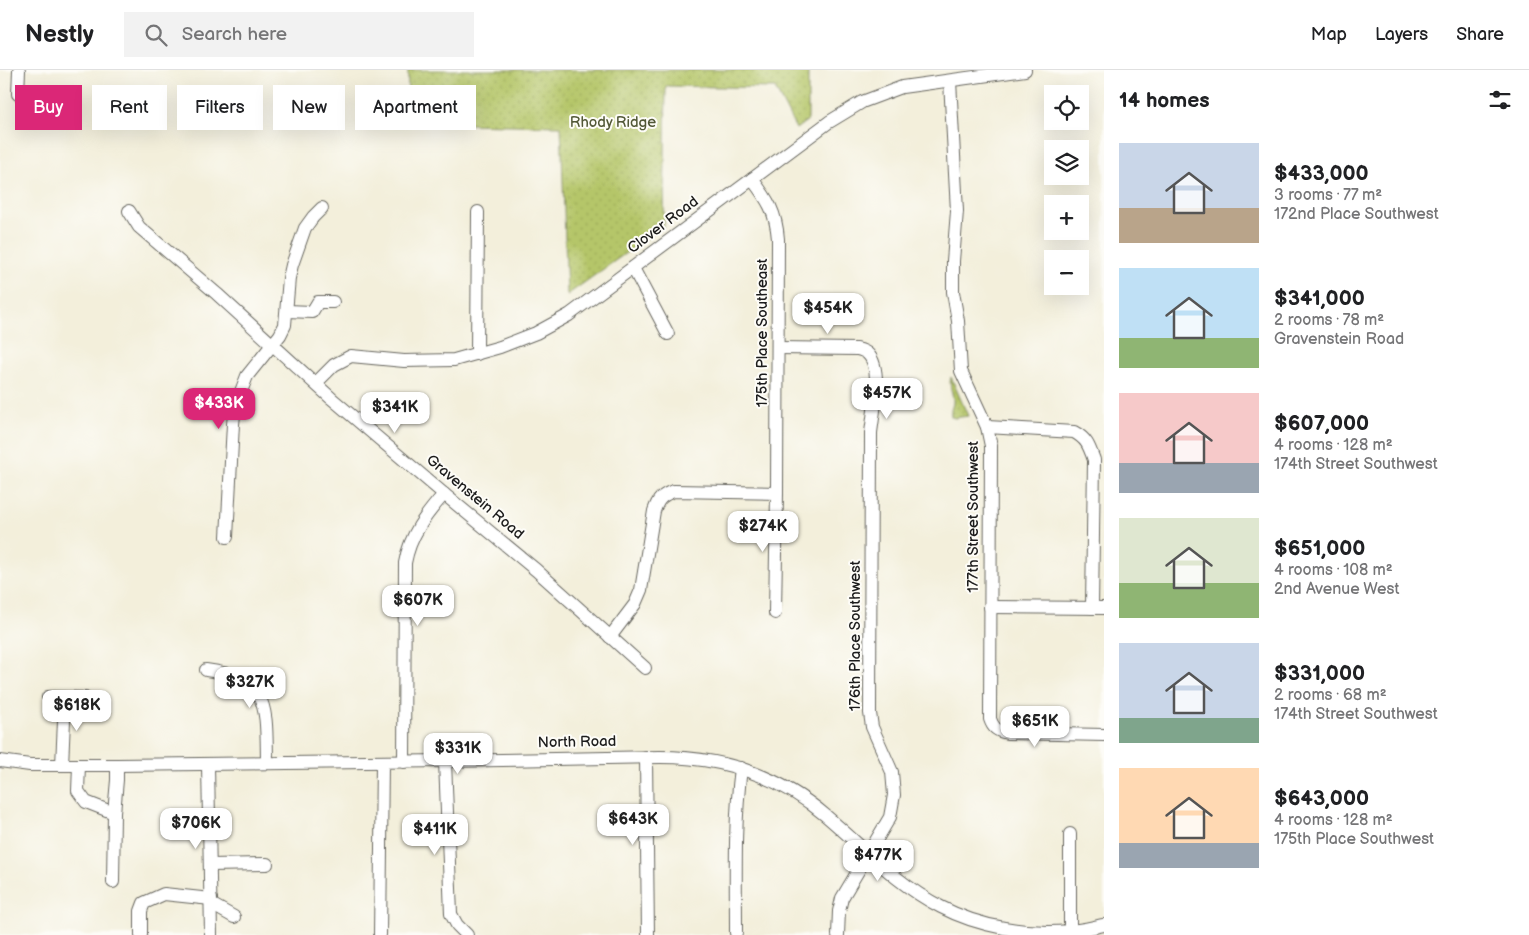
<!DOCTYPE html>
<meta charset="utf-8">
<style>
:root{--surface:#fff;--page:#f2f2f2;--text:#202124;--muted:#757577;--line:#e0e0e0;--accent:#db2777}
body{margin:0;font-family:"Balsamiq Sans",sans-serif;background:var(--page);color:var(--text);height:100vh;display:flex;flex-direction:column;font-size:19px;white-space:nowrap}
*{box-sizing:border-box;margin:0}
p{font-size:16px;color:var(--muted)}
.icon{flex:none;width:28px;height:28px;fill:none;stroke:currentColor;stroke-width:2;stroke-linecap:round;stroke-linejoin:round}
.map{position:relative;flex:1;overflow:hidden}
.sheet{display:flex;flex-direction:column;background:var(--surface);width:425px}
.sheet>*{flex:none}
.guide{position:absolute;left:15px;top:15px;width:475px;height:45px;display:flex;gap:10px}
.buttons{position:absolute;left:1044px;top:15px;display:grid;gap:10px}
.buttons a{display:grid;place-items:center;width:45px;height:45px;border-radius:0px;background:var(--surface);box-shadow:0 5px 20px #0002;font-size:25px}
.price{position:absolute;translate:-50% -42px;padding:0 11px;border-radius:10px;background:#fff;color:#222;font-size:16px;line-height:32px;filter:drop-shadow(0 1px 2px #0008)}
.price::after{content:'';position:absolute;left:50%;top:30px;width:15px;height:11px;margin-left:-8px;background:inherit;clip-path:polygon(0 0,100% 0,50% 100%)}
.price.active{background:var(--accent);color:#fff}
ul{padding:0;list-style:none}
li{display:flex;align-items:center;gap:15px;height:125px;padding:0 15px}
li span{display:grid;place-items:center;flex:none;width:140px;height:100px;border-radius:0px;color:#555}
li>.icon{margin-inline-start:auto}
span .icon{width:60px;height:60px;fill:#fffc;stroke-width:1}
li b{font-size:21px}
h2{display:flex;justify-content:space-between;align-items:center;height:60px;padding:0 15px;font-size:21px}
.chip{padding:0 18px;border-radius:0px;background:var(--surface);box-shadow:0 5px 20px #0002;font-size:18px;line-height:45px}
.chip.active{background:var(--accent);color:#fff}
header{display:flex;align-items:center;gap:30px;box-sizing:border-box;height:70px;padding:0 25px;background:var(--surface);border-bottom:1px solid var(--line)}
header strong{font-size:24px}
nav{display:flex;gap:28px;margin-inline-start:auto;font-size:18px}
.search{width:350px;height:45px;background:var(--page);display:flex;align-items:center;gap:12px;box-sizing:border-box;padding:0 18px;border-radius:0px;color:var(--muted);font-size:19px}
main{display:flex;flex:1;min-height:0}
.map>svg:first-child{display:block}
</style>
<header>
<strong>Nestly</strong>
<div class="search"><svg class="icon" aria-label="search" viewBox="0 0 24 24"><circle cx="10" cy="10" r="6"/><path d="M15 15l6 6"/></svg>Search here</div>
<nav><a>Map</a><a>Layers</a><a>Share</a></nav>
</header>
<main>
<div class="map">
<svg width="1104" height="865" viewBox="0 0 1104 865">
<defs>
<pattern id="grass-dots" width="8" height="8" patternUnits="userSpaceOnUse" patternTransform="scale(1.25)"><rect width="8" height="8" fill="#b5c669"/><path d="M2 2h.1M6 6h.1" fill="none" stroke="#9baa5a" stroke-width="1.8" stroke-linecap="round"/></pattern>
</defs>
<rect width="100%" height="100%" fill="#fdfcf7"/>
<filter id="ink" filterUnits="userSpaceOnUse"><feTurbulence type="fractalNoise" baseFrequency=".02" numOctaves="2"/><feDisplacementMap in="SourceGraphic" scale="10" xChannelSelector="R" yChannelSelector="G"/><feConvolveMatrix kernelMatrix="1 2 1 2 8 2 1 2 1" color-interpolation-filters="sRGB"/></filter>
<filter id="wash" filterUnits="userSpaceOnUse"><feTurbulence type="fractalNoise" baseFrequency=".0096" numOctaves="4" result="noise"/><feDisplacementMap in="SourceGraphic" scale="20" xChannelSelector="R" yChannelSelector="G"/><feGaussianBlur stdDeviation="1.12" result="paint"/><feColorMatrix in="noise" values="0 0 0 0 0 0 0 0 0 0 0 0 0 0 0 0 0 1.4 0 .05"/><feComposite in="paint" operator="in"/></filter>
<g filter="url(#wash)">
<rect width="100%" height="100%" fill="#f3efdb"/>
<g fill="url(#grass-dots)" stroke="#687142">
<path d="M408 0H808V50L796 59 775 18 666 16 664 156 567 225 561 56 407 53Z"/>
<path d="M951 307 968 346 954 348 951 346C950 340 952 338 953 333 954 324 948 317 951 307Z"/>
</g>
</g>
<g filter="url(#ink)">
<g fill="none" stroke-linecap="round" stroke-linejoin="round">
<g stroke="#67665f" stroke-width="14">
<g id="minor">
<path d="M950 11 957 141 953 191V222L958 251 961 301 987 357 991 376 990 649C993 658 997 661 1007 663L1104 665"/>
<path d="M18 24 19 0"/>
<path d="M752 109C768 130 776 142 778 169L777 423 775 543"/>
<path d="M129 141 139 157 217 224 331 328 444 424 536 500 645 598"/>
<path d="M633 198 668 264"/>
<path d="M287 241 312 242 318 232H333"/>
<path d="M778 278 857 279C861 280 865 281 868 284 883 299 873 344 871 363L870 643 872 657 892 702 894 725 890 747 842 828 839 841 838 865"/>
<path d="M477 284 478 142"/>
<path d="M316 313 334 295 351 286 404 291 454 290 500 277 536 263 569 245 829 52 862 32 902 17 1025 0"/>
<path d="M987 357 1074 362C1087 369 1089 376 1094 390L1092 538"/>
<path d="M227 467 233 354 235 337 247 306 280 265 285 255 289 208 292 195 305 158 313 147 322 138"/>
<path d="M990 537 1104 538"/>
<path d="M610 567 635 534 641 520 654 441C658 429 662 425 674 421L777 423"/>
<path d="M206 600C271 608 266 639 267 693"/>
<path d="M48 627 85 628"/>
<path d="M646 687 648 865"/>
<path d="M0 691 30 695H117L445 691 660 687C721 687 778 705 825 745 863 777 896 814 941 837 979 857 1028 865 1070 861 1082 860 1093 857 1104 855"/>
<path d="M445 691 451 844 457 855 467 865"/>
<path d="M404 692 405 493C410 465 425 446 444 424"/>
<path d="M208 694 211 865"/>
<path d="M62 695 65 628"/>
<path d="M79 695 78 721 86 732 114 743"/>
<path d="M1070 764V861"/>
<path d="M210 795 267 794"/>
<path d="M113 812 114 743 117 710V695"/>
<path d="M211 834 234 847"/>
<path d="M736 863C736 808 734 753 741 698"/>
<path d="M141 865V841L144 833 164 824 211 829"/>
<path d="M380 865 382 692"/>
</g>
</g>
<use href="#minor" stroke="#fff" stroke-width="12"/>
</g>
</g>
<g text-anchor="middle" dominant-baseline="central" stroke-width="4" stroke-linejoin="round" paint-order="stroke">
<g font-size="15" fill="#525837" stroke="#fdfcf7">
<text x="613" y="52">Rhody Ridge</text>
</g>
<g font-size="15" fill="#1c1c1c" stroke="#fdfcf7">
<text transform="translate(663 155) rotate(-37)">Clover Road</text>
<text transform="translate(762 263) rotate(-90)">175th Place Southeast</text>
<text transform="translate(475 427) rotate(40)">Gravenstein Road</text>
<text transform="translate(973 447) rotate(-90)">177th Street Southwest</text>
<text transform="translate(855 566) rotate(-90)">176th Place Southwest</text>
<text transform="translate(577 672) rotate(-1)">North Road</text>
</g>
</g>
</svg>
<div class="buttons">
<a><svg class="icon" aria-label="locate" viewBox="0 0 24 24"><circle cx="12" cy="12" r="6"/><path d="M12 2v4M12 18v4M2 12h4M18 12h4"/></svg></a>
<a><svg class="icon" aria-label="layers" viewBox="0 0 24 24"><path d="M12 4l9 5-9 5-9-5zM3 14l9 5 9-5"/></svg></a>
<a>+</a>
<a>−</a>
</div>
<b class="price" style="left:828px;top:265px">$454K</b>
<b class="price" style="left:887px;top:350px">$457K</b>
<b class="price active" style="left:219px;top:360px">$433K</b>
<b class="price" style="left:395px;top:364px">$341K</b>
<b class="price" style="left:763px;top:483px">$274K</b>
<b class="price" style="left:418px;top:557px">$607K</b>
<b class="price" style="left:250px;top:639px">$327K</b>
<b class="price" style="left:77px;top:662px">$618K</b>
<b class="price" style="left:1035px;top:678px">$651K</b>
<b class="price" style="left:458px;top:705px">$331K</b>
<b class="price" style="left:633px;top:776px">$643K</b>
<b class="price" style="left:196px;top:780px">$706K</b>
<b class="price" style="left:435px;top:786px">$411K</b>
<b class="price" style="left:878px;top:812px">$477K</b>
<div class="guide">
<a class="chip active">Buy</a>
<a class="chip">Rent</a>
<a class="chip">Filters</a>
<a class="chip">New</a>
<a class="chip">Apartment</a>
</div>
</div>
<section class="sheet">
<h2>14 homes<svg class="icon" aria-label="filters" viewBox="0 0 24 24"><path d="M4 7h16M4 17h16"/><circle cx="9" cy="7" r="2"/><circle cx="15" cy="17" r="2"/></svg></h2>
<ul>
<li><span style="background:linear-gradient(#c9d6e8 65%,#b9a48a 0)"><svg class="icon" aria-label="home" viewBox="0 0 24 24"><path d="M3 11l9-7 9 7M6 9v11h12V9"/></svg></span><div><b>$433,000</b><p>3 rooms · 77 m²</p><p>172nd Place Southwest</p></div></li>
<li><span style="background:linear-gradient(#bfe0f5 70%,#8fb573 0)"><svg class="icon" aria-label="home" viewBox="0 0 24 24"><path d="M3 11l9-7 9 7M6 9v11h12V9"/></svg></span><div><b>$341,000</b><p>2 rooms · 78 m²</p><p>Gravenstein Road</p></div></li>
<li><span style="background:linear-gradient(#f6c9c9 70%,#9aa5b1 0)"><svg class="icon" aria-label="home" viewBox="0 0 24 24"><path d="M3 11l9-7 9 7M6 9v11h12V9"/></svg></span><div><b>$607,000</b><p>4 rooms · 128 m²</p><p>174th Street Southwest</p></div></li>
<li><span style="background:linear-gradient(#dfe7d0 65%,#8fb573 0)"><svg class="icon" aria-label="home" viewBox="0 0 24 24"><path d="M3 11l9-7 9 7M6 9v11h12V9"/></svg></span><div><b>$651,000</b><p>4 rooms · 108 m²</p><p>2nd Avenue West</p></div></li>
<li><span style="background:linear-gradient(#c9d6e8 75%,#7fa58c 0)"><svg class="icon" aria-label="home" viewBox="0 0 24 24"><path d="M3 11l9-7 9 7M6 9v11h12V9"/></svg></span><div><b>$331,000</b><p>2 rooms · 68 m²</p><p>174th Street Southwest</p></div></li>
<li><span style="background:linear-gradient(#ffd9b3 75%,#9aa5b1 0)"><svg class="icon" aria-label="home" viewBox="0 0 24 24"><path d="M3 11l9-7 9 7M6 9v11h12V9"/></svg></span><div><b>$643,000</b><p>4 rooms · 128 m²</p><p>175th Place Southwest</p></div></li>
</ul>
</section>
</main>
